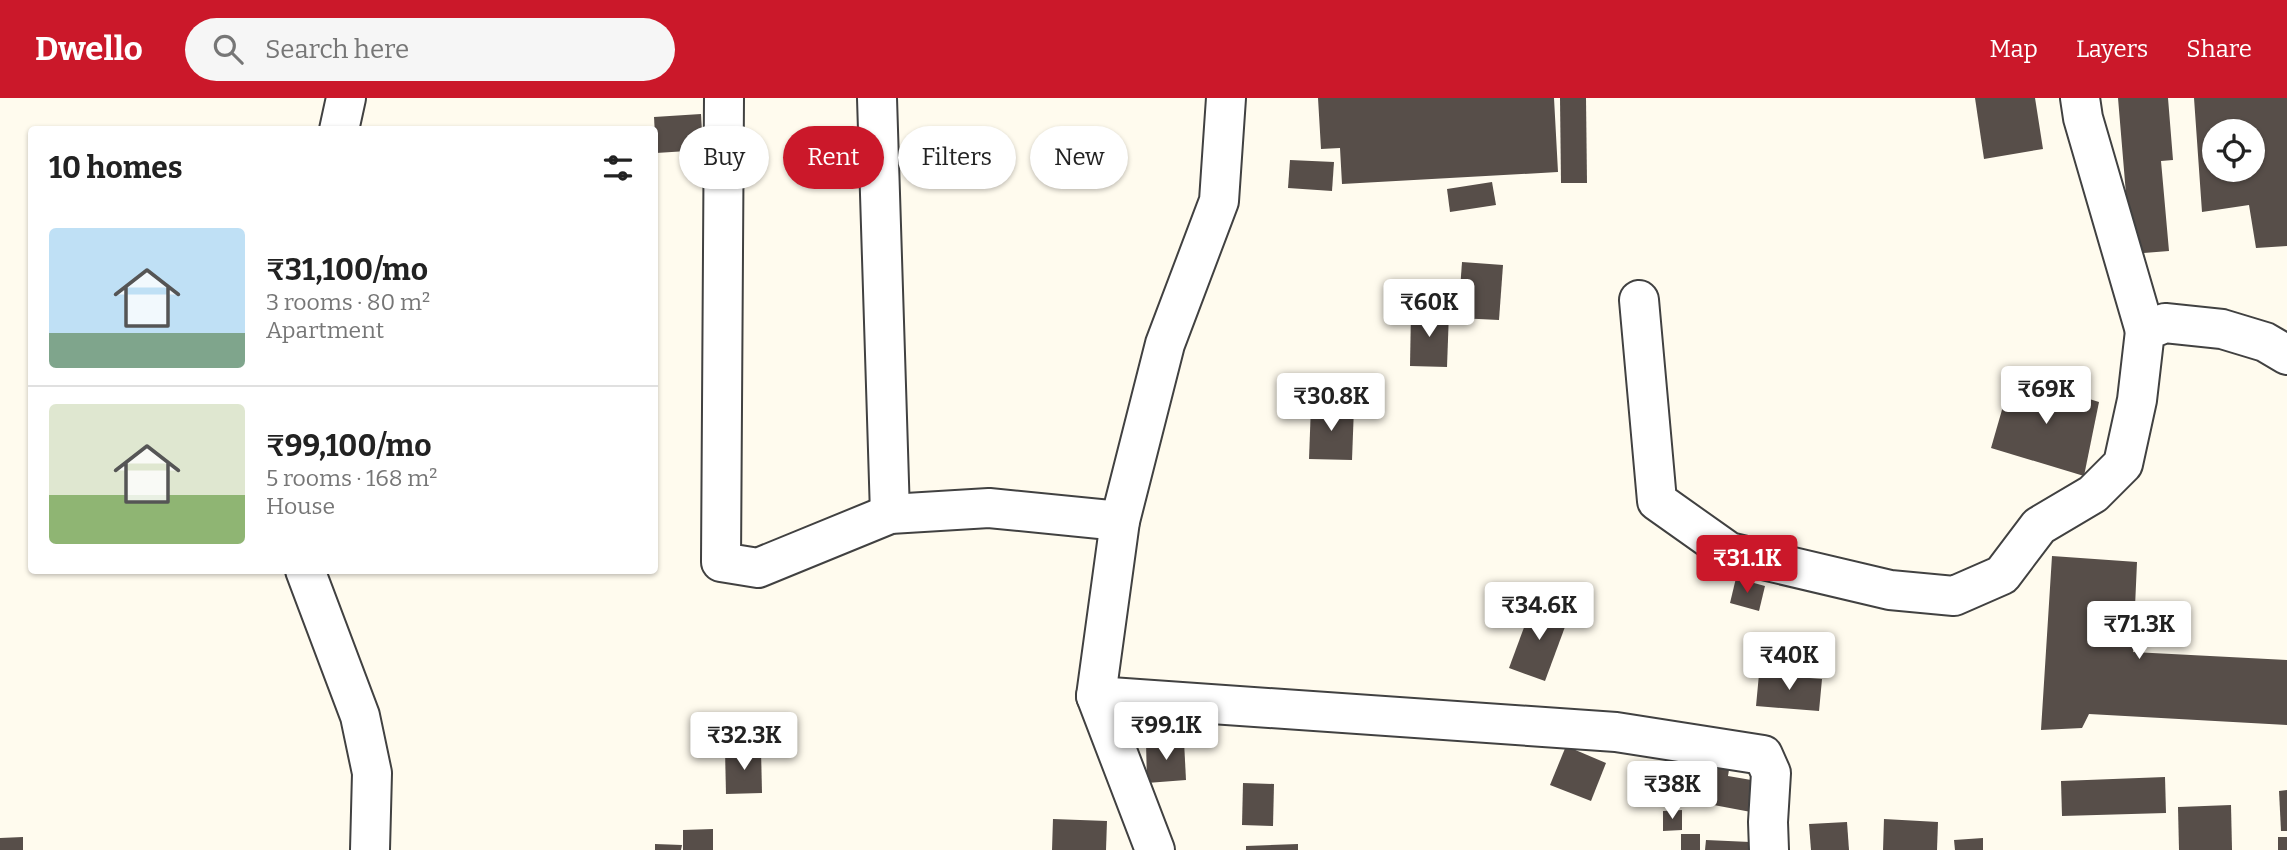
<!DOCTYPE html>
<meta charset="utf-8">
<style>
:root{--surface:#fff;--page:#f6f6f6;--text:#222;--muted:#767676;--line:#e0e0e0;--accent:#cb182a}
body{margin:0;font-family:Bitter,serif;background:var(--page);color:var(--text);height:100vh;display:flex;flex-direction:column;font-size:26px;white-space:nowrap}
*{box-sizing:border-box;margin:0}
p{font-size:23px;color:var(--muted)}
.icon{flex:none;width:38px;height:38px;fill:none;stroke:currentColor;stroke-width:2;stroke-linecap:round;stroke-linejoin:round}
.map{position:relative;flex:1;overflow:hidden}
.drawer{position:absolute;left:28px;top:28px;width:630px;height:448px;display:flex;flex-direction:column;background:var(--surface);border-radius:7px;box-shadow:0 2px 5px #0004}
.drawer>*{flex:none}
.hud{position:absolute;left:679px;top:28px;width:665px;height:63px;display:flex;gap:14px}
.tools{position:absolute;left:2202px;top:21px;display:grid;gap:14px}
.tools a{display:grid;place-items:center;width:63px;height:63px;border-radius:50%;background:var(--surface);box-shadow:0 2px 5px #0004;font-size:35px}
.price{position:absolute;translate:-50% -60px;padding:0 16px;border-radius:7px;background:#fff;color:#222;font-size:23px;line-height:46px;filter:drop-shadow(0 2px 4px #0008)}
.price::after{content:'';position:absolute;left:50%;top:42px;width:21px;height:16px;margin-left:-10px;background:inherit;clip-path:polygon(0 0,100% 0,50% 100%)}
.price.on{background:var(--accent);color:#fff}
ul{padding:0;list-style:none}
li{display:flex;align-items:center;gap:21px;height:175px;padding:0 21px}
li+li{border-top:2px solid var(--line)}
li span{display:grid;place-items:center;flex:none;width:196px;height:140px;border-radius:7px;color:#555}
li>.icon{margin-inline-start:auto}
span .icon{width:84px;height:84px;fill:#fffc;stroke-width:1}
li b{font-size:30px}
h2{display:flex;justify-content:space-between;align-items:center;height:84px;padding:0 21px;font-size:30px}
.pill{padding:0 24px;border-radius:32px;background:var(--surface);box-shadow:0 2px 5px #0004;font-size:24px;line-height:63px}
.pill.on{background:var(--accent);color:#fff}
header{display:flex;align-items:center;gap:42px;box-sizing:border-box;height:98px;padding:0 35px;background:var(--accent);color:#fff}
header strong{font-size:33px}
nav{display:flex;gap:38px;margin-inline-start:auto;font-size:24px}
.search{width:490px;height:63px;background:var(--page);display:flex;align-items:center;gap:18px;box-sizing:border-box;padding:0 24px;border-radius:38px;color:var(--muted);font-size:26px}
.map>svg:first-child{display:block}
</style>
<header>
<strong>Dwello</strong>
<div class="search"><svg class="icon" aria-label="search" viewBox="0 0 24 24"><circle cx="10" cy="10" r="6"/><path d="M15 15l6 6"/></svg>Search here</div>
<nav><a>Map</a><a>Layers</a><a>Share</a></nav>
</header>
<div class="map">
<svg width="2287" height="752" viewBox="0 0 2287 752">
<rect width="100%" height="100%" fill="#fffbee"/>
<g fill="#574e49" fill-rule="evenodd">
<path d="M1318 0H1554L1558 74 1342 86 1340 50 1321 51Z"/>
<path d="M1560 0H1586L1587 85H1561Z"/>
<path d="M1975 0H2035L2043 51 1984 61Z"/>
<path d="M2118 0H2168L2173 62 2161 63 2169 153 2131 156Z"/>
<path d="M2194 0H2287V148L2256 150 2249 107 2202 114ZM2214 33H2252V72H2214Z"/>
<path d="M701 16 703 52 656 55 654 19Z"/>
<path d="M1290 62 1334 64 1332 93 1288 90Z"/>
<path d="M1492 84 1496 107 1450 114 1447 91Z"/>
<path d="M1462 164 1503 167 1499 222 1458 220Z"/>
<path d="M1411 213 1449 214 1447 269 1410 268Z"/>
<path d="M2012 277 2099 304 2084 378 1991 350Z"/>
<path d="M1311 307 1354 309 1352 362 1309 361Z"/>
<path d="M2052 458 2137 464 2133 554 2287 562V627L2089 616 2082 630 2041 632Z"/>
<path d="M1736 480 1765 488 1759 513 1730 505Z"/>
<path d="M1533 505 1569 518 1545 583 1509 570Z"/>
<path d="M1759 576 1822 581 1819 613 1756 608Z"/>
<path d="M1184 643 1186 682 1147 685 1146 644Z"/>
<path d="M1566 648 1606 665 1591 703 1550 687Z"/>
<path d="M761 651 762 695 726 696 725 652Z"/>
<path d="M1696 654 1731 660 1728 678 1757 683 1751 714 1687 702Z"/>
<path d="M2165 679 2166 715 2062 718 2061 683Z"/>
<path d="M1243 685 1274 686 1273 728 1242 727Z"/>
<path d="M2287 692V733H2281L2279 693Z"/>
<path d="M2231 707 2232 752H2179L2178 709Z"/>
<path d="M1682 712V732L1663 733V713Z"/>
<path d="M1053 721 1107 723 1106 752H1052Z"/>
<path d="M1884 721 1938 724 1937 752H1883Z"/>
<path d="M1847 724 1849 752H1811L1809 726Z"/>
<path d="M713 731V752H683V732Z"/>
<rect x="1681" y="736" width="19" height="16"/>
<path d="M23 739V752H0V740Z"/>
<rect x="2278" y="739" width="9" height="13"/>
<path d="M1983 740V752H1955L1954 742Z"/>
<path d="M1706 742 1750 744V752H1705Z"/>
<path d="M655 746 682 747 681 752H655Z"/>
<path d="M1298 746V752H1246V748Z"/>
</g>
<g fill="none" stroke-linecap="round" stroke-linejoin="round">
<g stroke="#414141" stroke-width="42">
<g id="minor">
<path d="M724 0 721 464 758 470 890 416 989 410 1120 423"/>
<path d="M877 0 890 416"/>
<path d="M2080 0 2083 20 2145 233"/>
<path d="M339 32 346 0"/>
<path d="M1639 202 1657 403 1729 454 1890 492 1954 498 2002 477 2039 428 2093 396 2123 366 2137 302 2145 233 2165 225 2222 231 2265 244 2287 257"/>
<path d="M305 472 360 618 372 675 370 752"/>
<path d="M1096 598 1616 634 1763 657 1771 675 1768 724 1769 752"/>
<path d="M1155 752 1096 598 1120 423 1165 246 1219 103 1226 0"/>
</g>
</g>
<use href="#minor" stroke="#fff" stroke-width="38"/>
</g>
</svg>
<div class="tools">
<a><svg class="icon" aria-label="locate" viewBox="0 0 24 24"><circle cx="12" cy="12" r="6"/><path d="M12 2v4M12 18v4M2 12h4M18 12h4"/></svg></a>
</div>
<b class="price" style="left:1429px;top:241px">₹60K</b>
<b class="price" style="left:2046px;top:328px">₹69K</b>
<b class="price" style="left:1331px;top:335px">₹30.8K</b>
<b class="price on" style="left:1747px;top:497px">₹31.1K</b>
<b class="price" style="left:1539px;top:544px">₹34.6K</b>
<b class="price" style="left:2139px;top:563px">₹71.3K</b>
<b class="price" style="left:1789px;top:594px">₹40K</b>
<b class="price" style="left:1166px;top:664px">₹99.1K</b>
<b class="price" style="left:744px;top:674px">₹32.3K</b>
<b class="price" style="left:1672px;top:723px">₹38K</b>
<div class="hud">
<a class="pill">Buy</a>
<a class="pill on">Rent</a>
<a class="pill">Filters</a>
<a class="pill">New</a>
</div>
<section class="drawer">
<h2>10 homes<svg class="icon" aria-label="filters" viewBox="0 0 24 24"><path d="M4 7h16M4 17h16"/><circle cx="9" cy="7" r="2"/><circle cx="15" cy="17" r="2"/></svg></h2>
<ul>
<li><span style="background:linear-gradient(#bfe0f5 75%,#7fa58c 0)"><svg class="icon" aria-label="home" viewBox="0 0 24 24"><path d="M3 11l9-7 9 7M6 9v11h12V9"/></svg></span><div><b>₹31,100/mo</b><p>3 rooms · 80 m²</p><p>Apartment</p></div></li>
<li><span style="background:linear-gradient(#dfe7d0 65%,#8fb573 0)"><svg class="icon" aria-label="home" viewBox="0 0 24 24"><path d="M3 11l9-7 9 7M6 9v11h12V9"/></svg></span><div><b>₹99,100/mo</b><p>5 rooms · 168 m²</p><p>House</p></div></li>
</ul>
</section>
</div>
